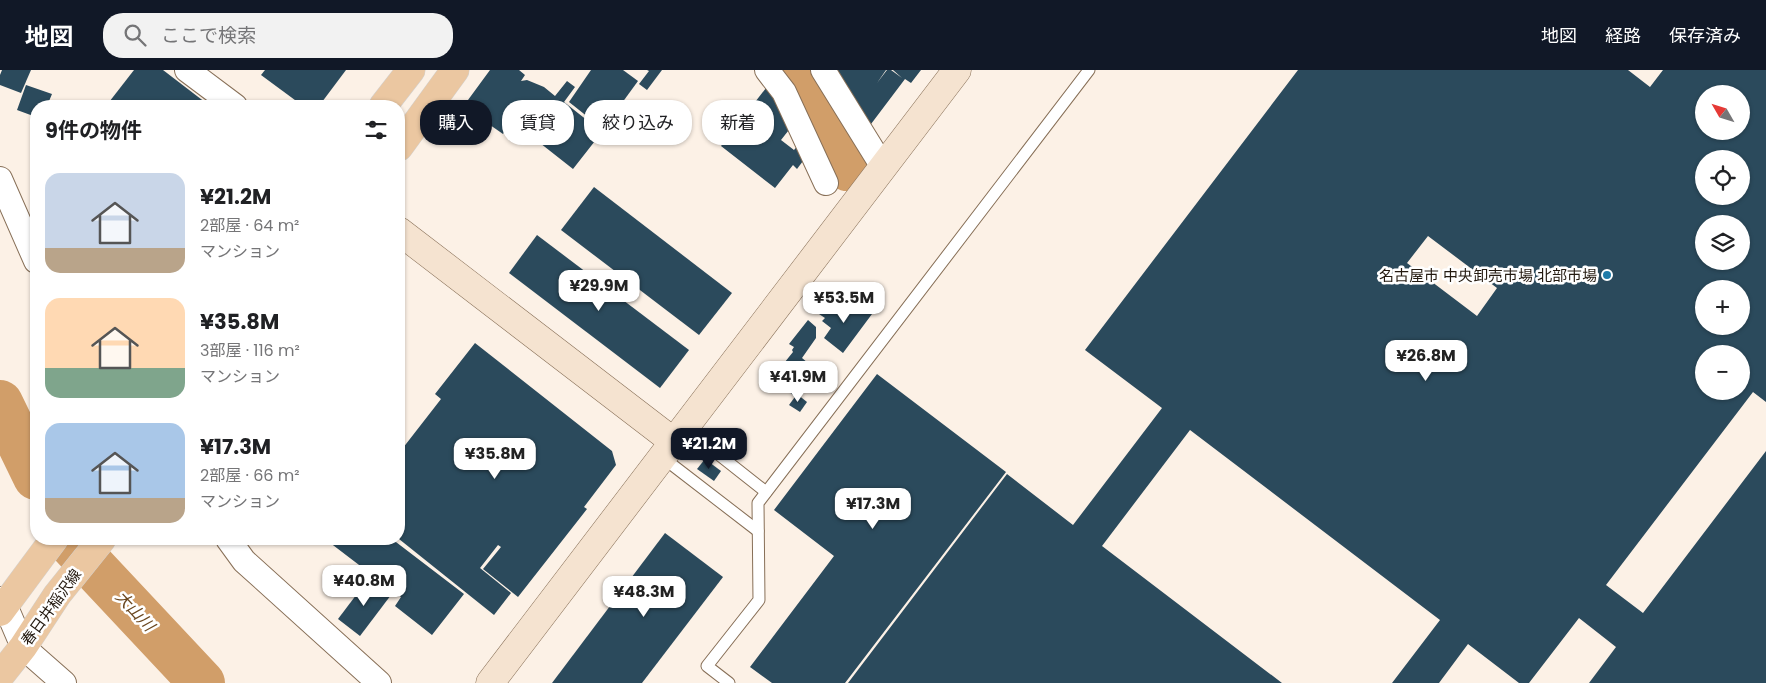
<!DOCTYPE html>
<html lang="ja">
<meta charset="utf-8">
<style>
:root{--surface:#fff;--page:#f2f2f2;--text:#202124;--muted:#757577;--accent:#111827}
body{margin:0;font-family:Poppins,"Noto Sans JP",sans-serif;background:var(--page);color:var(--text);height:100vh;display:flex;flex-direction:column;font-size:19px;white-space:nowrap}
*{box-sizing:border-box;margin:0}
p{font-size:16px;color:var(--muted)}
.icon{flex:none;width:28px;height:28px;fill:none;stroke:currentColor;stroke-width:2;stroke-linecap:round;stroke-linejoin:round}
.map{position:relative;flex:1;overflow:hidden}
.side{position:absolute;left:30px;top:30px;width:375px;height:445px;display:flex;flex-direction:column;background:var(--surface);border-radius:20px;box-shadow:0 1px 4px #0004}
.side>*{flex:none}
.hud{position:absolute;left:420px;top:30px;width:475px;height:45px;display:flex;gap:10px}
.needle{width:32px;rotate:309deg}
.fabs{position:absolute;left:1695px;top:15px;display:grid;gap:10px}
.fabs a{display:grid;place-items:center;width:55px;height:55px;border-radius:50%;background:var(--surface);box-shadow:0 1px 4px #0004;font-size:25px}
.price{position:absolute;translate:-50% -42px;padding:0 11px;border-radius:10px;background:#fff;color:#222;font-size:16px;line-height:32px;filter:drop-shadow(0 1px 2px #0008)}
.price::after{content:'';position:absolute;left:50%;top:30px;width:15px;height:11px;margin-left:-8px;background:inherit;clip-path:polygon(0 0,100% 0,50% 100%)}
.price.active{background:var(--accent);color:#fff}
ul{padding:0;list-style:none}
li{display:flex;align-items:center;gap:15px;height:125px;padding:0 15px}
li span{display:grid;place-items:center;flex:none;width:140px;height:100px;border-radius:15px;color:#555}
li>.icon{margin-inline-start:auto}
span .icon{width:60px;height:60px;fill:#fffc;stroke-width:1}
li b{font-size:21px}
h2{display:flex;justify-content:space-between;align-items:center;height:60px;padding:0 15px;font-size:21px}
.tag{padding:0 18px;border-radius:20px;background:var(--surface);box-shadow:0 1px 4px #0004;font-size:18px;line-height:45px}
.tag.active{background:var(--accent);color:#fff}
header{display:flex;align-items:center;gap:30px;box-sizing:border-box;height:70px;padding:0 25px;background:var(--accent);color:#fff}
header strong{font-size:24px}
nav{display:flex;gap:28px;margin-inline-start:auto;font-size:18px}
.search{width:350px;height:45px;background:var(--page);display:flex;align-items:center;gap:12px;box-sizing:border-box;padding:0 18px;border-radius:20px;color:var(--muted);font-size:19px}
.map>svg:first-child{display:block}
</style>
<header>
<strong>地図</strong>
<div class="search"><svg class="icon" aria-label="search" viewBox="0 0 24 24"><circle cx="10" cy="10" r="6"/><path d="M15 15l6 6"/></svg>ここで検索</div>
<nav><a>地図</a><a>経路</a><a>保存済み</a></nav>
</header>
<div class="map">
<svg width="1766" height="613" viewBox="0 0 1766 613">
<rect width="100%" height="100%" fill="#fcf1e6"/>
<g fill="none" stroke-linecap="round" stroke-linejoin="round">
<g stroke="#d19e69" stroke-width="46">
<path d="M792 0 847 98"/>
<path d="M0 333 36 407"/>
<path d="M67 469 202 613"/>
</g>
</g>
<g fill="#2b4a5c" fill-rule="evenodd">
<path d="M2 0H31L21 23 0 15V5Z"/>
<path d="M134 0H163L210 36H106Z"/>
<path d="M265 0H346L319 36H303L261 5Z"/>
<path d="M490 0H519L525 5 521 11 527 10 544 17 555 26 567 11 575 17 564 32 602 62 573 99 512 51 503 64 480 48 484 42 468 30Z"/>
<path d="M591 0H623L638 11 603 59 569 32Z"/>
<path d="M647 0H662L647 20 639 14 649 1Z"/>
<path d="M836 0H886L877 13 887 0H891L902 8 893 0H921L911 13 905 9 868 58Z"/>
<path d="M1298 0H1628L1650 17 1663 0H1766V332L1753 322 1606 515 1643 543 1766 381V613H1589L1616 577 1579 548 1529 613H1519L1468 574 1439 613H1392L1440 550 1190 360 1102 476 1282 613H848L1007 404 1073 455 1162 338 1085 280ZM1704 24H1741V61H1704ZM1704 89H1741V126H1704ZM1704 154H1741V191H1704ZM1428 166 1497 218 1477 246 1407 193ZM1704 219H1741V256H1704ZM1704 284H1741V321H1704Z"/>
<path d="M26 15 52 24 47 36H36V47L17 40Z"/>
<path d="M766 18 792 56 781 70 794 80 799 74 809 83 797 99 793 95 775 118 721 76Z"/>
<path d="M594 117 732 223 699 265 561 160Z"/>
<path d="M537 165 689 280 660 318 509 203Z"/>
<path d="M829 231 834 235 836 233 846 241 853 231 872 244 843 283 824 268 831 258 822 251 825 248 819 244Z"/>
<path d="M808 250 816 257V268L802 288 814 298 793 325 772 308 793 282 792 280 794 277 789 274Z"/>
<path d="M475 273 612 381 616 395 584 437 587 439 518 527 483 499 501 477 498 475 480 498 511 523 494 545 399 469V383L441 329 435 324Z"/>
<path d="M877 304 1006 402 845 613H772L750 597 834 486 774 440Z"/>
<path d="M797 324 807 332 800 342 789 335Z"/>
<path d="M705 389 721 401 714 411 697 399Z"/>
<path d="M665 463 723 507 642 613H552Z"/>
<path d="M325 469H392L464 524 432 565 395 536 401 527Z"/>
<path d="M369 508 391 525 360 566 338 549Z"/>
</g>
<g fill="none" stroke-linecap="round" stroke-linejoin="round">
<g stroke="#876f57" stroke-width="13">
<g id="lane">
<path d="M685 358 766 422"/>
<path d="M662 387 758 461"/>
<path d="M729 613 707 596 759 530 758 433 1089 0"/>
</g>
</g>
<g stroke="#876f57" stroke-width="26">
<g id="street">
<path d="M187 0 235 36"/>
<path d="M767 0 784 22 826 113"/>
<path d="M823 0 883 97"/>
<path d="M0 109 36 191"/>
<path d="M228 469 244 491 379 613"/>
<path d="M0 529 5 535 23 577 64 613"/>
</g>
</g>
<g stroke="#876f57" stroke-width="29">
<g id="secondary">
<path d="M399 161 674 372"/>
<path d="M490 613 957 0"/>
</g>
</g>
<g stroke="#d3d1cf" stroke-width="29">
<g id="primary">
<path d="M383 36 411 0"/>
<path d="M399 77 455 0"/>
<path d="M0 542 54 469"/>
<path d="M0 606 23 577 57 525 102 469"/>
</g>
</g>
<use href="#lane" stroke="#fff" stroke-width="11"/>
<use href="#street" stroke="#fff" stroke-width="24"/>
<use href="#secondary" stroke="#f5e3d0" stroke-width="28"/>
<use href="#primary" stroke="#ebc7a1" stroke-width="28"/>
</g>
<circle fill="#1f7ba8" stroke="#fff" stroke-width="2" cx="1607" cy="205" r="5"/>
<g text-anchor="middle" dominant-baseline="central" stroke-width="5" stroke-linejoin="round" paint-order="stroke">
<g font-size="15" fill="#241a10" stroke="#fff" text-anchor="end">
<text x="1597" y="205">名古屋市 中央卸売市場 北部市場</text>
</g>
<g font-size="15" fill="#241a10" stroke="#fff">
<text transform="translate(51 537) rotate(-54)">春日井稲沢線</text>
</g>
<g font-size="16" font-style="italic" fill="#6b471f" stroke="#fff">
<text transform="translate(135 541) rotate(47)">大山川</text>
</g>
</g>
</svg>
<div class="fabs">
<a><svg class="needle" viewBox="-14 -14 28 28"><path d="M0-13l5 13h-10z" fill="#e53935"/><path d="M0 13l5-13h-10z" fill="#757577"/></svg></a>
<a><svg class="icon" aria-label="locate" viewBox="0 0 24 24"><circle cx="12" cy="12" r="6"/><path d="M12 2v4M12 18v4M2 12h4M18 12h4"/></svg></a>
<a><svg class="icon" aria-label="layers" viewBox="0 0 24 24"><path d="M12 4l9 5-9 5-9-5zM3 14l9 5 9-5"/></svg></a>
<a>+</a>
<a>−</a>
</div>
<b class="price" style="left:599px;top:242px">¥29.9M</b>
<b class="price" style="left:844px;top:254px">¥53.5M</b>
<b class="price" style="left:1426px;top:312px">¥26.8M</b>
<b class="price" style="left:798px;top:333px">¥41.9M</b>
<b class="price active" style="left:709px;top:400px">¥21.2M</b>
<b class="price" style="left:495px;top:410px">¥35.8M</b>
<b class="price" style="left:873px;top:460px">¥17.3M</b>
<b class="price" style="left:364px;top:537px">¥40.8M</b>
<b class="price" style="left:644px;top:548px">¥48.3M</b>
<div class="hud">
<a class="tag active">購入</a>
<a class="tag">賃貸</a>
<a class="tag">絞り込み</a>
<a class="tag">新着</a>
</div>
<section class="side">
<h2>9件の物件<svg class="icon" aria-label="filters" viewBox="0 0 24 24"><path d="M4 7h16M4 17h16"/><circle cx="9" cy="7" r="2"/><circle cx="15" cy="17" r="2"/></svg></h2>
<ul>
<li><span style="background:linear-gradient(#c9d6e8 75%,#b9a48a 0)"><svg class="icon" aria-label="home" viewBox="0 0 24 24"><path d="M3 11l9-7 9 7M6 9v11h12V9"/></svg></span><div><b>¥21.2M</b><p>2部屋 · 64 m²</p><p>マンション</p></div></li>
<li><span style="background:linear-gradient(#ffd9b3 70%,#7fa58c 0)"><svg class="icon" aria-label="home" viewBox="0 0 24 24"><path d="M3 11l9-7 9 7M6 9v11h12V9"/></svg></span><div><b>¥35.8M</b><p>3部屋 · 116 m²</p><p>マンション</p></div></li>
<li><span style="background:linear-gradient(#a9c7e8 75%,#b9a48a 0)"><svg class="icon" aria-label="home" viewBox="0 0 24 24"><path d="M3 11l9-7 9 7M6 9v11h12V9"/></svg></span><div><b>¥17.3M</b><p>2部屋 · 66 m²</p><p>マンション</p></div></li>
</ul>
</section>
</div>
